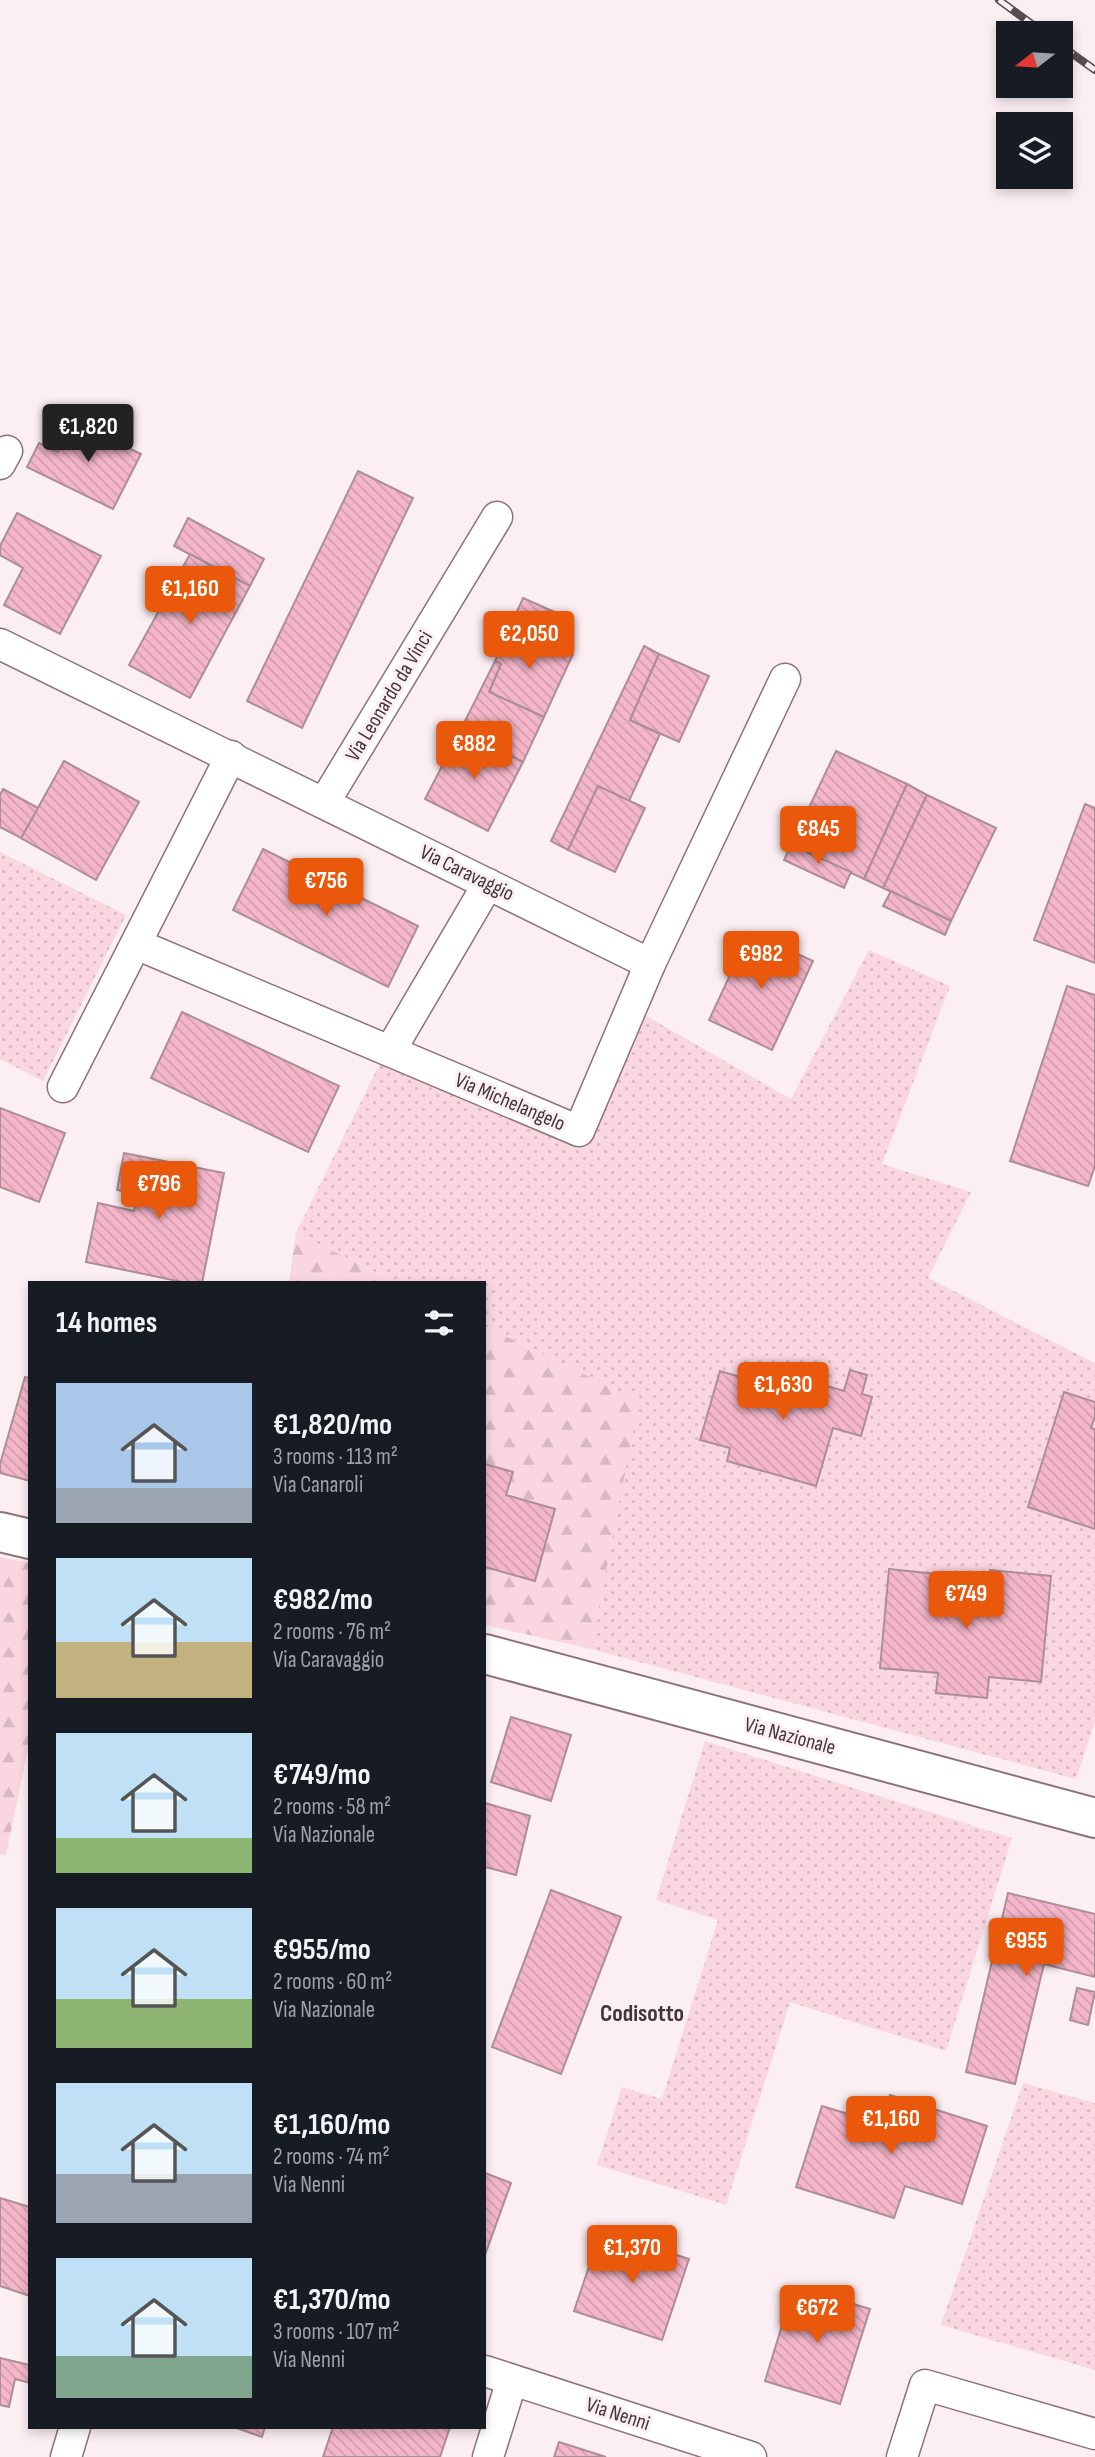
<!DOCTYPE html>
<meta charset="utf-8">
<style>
:root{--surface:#171b24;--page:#242831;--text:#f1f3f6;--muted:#9ea1a6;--accent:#ea580c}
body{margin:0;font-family:"Sofia Sans Condensed",sans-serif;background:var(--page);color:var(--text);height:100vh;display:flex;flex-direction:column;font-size:26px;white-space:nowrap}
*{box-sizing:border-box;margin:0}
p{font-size:23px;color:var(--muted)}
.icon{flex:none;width:38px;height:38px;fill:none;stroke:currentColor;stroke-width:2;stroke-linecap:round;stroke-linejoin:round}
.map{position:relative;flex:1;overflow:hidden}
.details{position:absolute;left:28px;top:1281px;width:458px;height:1148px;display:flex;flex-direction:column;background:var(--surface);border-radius:0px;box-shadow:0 4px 10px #0003}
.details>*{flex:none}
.needle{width:46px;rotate:253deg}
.controls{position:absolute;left:996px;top:21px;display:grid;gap:14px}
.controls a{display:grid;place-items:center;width:77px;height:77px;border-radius:0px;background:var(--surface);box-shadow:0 4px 10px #0003;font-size:35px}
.price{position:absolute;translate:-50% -60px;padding:0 16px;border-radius:7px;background:var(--accent);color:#fff;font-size:23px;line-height:46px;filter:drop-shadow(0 2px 4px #0008)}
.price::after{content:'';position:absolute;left:50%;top:42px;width:21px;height:16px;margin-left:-10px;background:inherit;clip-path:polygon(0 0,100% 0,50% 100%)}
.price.selected{background:#222;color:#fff}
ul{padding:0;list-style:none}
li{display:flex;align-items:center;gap:21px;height:175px;padding:0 28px}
li span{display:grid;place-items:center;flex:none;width:196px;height:140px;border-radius:0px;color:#555}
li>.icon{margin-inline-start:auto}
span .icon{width:84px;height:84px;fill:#fffc;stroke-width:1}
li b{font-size:30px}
h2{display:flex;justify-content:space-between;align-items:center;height:84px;padding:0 28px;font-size:30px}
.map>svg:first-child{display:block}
</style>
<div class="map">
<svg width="1095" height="2457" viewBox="0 0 1095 2457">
<defs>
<pattern id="grass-dots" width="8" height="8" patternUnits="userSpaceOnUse" patternTransform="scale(1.75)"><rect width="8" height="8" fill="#fad6e1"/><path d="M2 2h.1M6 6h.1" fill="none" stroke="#d8b8c2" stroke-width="1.8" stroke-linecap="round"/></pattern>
<pattern id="forest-firs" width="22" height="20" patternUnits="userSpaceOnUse" patternTransform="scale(1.75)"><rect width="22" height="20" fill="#fad6e1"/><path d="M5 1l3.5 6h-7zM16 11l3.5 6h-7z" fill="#d8b8c2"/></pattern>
<pattern id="building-back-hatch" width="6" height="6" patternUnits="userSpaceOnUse" patternTransform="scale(1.75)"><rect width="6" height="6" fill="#f5b6ca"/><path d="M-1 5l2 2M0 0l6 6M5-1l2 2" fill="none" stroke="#d39dae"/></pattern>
</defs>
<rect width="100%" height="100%" fill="#fceff3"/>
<g fill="url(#grass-dots)">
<path d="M0 852 126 915 43 1081 0 1059Z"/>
<path d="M869 950 950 986 882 1164 971 1192 928 1278 1095 1363V1722L1076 1779 591 1649 638 1401 485 1326V1283H398L296 1233 383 1057 587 1143 641 1013 791 1099Z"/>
<path d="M705 1741 1012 1838 946 2051 790 2002 726 2205 597 2165 622 2087 662 2099 718 1920 656 1900Z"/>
<path d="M1023 2083 1095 2103V2370L941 2325Z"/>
</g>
<g fill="url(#forest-firs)">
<path d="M296 1233 398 1283H289Z"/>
<path d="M485 1326 639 1401 591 1649 485 1625Z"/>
<path d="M0 1557 30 1563V1740L6 1855 0 1854Z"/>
</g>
<g fill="url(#building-back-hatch)" stroke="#ac8e97" stroke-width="2">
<path d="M73 421 141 454 113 509 27 467 39 443 58 452Z"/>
<path d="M358 471 413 498 302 728 247 701Z"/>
<path d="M17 513 101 556 60 634 4 605 23 568 0 555V546Z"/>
<path d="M188 518 264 559 250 586 174 546Z"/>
<path d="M190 554 250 586 190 698 129 665Z"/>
<path d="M523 598 557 613 544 641 511 625Z"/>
<path d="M511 625 573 654 544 717 489 692 501 664 495 661Z"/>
<path d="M644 646 659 654 630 720 660 734 629 801 598 786 568 850 551 841Z"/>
<path d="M659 654 709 676 679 742 630 720Z"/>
<path d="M495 661 501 664 489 692 544 717 523 762 460 731Z"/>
<path d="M460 731 523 762 488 831 425 799Z"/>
<path d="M836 751 907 784 864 879 791 845Z"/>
<path d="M64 761 139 802 96 880 21 838Z"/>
<path d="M907 784 927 795 883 888 864 879Z"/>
<path d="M598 786 645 808 615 872 568 850Z"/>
<path d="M3 789 38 808 21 838 0 827V795Z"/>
<path d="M927 795 996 828 951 921 883 888Z"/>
<path d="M1085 804 1095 808V963L1034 940Z"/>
<path d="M791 845 851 872 844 888 784 860Z"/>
<path d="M263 849 418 926 388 987 233 910Z"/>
<path d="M891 891 951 921 945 935 883 906Z"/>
<path d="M750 932 813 961 772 1050 709 1020Z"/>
<path d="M1067 986 1095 995V1166L1088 1186 1010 1161Z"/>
<path d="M182 1012 339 1086 308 1152 151 1078Z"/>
<path d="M0 1108 65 1133 39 1202 0 1187Z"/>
<path d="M124 1153 224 1173 202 1283H187L86 1262 98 1203 134 1211 138 1194 117 1190Z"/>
<path d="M850 1370 867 1375 862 1394 872 1397 861 1436 833 1428 816 1486 727 1461 730 1448 700 1440 720 1371 782 1389 786 1374 844 1391Z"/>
<path d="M25 1377 30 1378V1481L0 1473V1464Z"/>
<path d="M1064 1392 1095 1402V1416L1091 1428 1095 1429V1529L1028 1507Z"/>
<path d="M485 1464 513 1472 506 1495 555 1509 535 1581 485 1567Z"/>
<path d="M889 1569 945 1575 942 1612 986 1616 990 1570 1051 1576 1041 1682 989 1677 987 1698 936 1693 938 1673 880 1668Z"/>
<path d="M511 1717 571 1735 551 1801 491 1782Z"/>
<path d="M485 1803 530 1816 516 1875 485 1867Z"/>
<path d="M551 1890 621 1917 561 2074 492 2047Z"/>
<path d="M1008 1893 1095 1914V1977L1044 1964 1015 2084 966 2072Z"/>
<path d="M1077 1988 1095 1992 1088 2025 1070 2020Z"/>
<path d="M890 2095 987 2126 962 2204 905 2186 894 2218 796 2187 822 2106 881 2124Z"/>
<path d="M485 2173 511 2183 485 2255Z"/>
<path d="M0 2198 30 2207V2296L0 2286Z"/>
<path d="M601 2231 689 2259 662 2340 574 2311Z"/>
<path d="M794 2286 870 2309 840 2404 765 2381Z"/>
<path d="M0 2358 30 2365V2383L15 2379 9 2407 0 2405Z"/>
<path d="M234 2427H265L262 2437Z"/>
<path d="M333 2427H450L440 2457H323Z"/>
<path d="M559 2442 606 2457H554Z"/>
</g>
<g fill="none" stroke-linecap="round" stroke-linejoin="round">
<g stroke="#8e727a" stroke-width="33">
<g id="minor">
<path d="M0 464 7 451"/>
<path d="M0 644 650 964 785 679"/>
<path d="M324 803 497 517"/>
<path d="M136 944 579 1131 650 964"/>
<path d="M390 1051 488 884"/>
<path d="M63 1087 231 756"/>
<path d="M485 2371 751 2457"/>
<path d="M66 2457 75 2427"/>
<path d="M488 2457 512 2380"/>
<path d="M902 2457 925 2385 1095 2434"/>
</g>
</g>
<g stroke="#8e727a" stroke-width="42">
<g id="secondary">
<path d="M0 1532 30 1539"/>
<path d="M485 1654 1095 1818"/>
</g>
</g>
<use href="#minor" stroke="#fff" stroke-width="30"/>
<use href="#secondary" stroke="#fff" stroke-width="38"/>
<g stroke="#584c50" stroke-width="8">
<g id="rail">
<path d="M999 0 1044 33"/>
<path d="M1060 45 1095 70"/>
</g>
</g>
<use href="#rail" stroke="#fceff3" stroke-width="5" stroke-dasharray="16" stroke-linecap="butt"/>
</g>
<g text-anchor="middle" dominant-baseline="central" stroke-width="6" stroke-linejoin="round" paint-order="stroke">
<g font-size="21" fill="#42363a" stroke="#fceff3">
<text transform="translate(389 696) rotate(-59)">Via Leonardo da Vinci</text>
<text transform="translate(467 873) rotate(26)">Via Caravaggio</text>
<text transform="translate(510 1102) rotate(23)">Via Michelangelo</text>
<text transform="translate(790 1736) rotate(15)">Via Nazionale</text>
<text transform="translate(618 2414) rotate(18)">Via Nenni</text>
</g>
<g font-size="24" font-weight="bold" fill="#42363a" stroke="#fceff3">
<text x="642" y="2013">Codisotto</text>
</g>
</g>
</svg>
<div class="controls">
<a><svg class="needle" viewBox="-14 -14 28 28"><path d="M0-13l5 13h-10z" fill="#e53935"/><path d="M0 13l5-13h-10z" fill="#9ea1a6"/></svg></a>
<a><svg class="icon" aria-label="layers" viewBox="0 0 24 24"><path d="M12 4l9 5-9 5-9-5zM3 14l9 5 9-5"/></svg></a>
</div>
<b class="price selected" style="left:88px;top:464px">€1,820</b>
<b class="price" style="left:190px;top:626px">€1,160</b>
<b class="price" style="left:529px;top:671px">€2,050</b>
<b class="price" style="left:474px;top:781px">€882</b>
<b class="price" style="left:818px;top:866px">€845</b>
<b class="price" style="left:326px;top:918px">€756</b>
<b class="price" style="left:761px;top:991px">€982</b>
<b class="price" style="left:159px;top:1221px">€796</b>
<b class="price" style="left:783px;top:1422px">€1,630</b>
<b class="price" style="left:966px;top:1631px">€749</b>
<b class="price" style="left:1026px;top:1978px">€955</b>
<b class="price" style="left:891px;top:2156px">€1,160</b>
<b class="price" style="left:632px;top:2285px">€1,370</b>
<b class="price" style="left:817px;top:2345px">€672</b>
<section class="details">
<h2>14 homes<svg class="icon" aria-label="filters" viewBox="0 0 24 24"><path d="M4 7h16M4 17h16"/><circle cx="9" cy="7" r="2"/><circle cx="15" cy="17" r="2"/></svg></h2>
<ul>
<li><span style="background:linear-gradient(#a9c7e8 75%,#9aa5b1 0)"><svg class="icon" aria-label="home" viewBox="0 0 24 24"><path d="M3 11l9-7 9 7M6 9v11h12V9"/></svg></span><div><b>€1,820/mo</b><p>3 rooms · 113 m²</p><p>Via Canaroli</p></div></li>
<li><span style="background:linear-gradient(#bfe0f5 60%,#c2b280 0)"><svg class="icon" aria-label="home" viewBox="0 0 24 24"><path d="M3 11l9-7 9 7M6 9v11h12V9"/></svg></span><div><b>€982/mo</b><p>2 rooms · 76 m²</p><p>Via Caravaggio</p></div></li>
<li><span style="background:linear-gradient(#bfe0f5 75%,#8fb573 0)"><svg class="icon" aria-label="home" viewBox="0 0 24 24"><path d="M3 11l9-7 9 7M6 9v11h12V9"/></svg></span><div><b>€749/mo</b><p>2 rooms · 58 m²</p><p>Via Nazionale</p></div></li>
<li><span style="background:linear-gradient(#bfe0f5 65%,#8fb573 0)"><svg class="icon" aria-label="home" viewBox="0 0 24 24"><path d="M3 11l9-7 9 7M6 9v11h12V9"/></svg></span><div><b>€955/mo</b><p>2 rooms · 60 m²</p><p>Via Nazionale</p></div></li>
<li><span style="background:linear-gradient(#bfe0f5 65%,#9aa5b1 0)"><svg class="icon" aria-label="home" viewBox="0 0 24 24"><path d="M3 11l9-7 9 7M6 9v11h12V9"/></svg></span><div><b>€1,160/mo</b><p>2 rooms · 74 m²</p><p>Via Nenni</p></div></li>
<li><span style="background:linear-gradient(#bfe0f5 70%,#7fa58c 0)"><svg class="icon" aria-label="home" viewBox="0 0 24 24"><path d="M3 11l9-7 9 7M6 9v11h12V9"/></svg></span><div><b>€1,370/mo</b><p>3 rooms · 107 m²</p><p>Via Nenni</p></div></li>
</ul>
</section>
</div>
